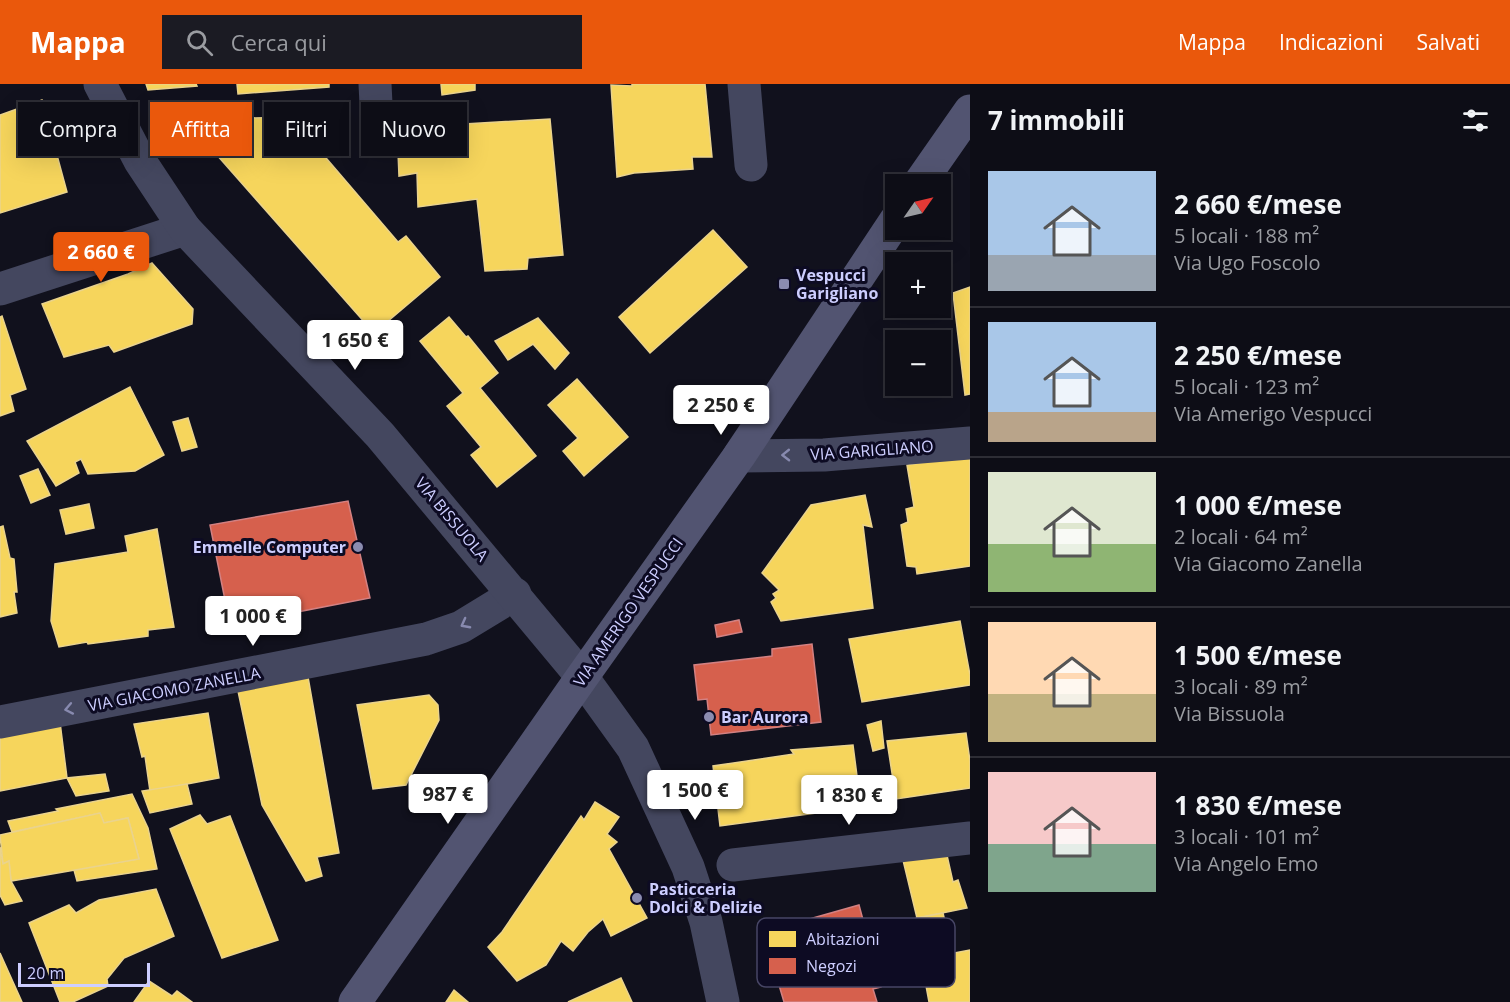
<!DOCTYPE html>
<html lang="it">
<meta charset="utf-8">
<style>
:root{--surface:#0d0d16;--page:#1b1b23;--text:#f1f3f6;--muted:#9a9ca1;--line:#2d2d35;--accent:#ea580c}
body{margin:0;font-family:"Open Sans",sans-serif;background:var(--page);color:var(--text);height:100vh;display:flex;flex-direction:column;font-size:22px;white-space:nowrap}
*{box-sizing:border-box;margin:0}
p{font-size:20px;color:var(--muted)}
.icon{flex:none;width:33px;height:33px;fill:none;stroke:currentColor;stroke-width:2;stroke-linecap:round;stroke-linejoin:round}
.map{position:relative;flex:1;overflow:hidden}
.drawer{display:flex;flex-direction:column;background:var(--surface);width:540px}
.drawer>*{flex:none}
.hud{position:absolute;left:18px;top:18px;width:570px;height:54px;display:flex;gap:12px}
.needle{width:39px;rotate:56deg}
.buttons{position:absolute;left:885px;top:90px;display:grid;gap:12px}
.buttons a{display:grid;place-items:center;width:66px;height:66px;border-radius:0px;background:var(--surface);box-shadow:0 6px 24px #0002,0 0 0 2px var(--line);font-size:30px}
.scale{position:absolute;left:18px;bottom:15px;width:132px;box-sizing:border-box;padding-left:6px;border:3px solid #cdceff;border-top:0;font-size:16px;line-height:21px;white-space:nowrap;color:#cdceff;-webkit-text-stroke:4px #0d0b23;paint-order:stroke}
.price{position:absolute;translate:-50% -51px;padding:0 14px;border-radius:6px;background:#fff;color:#222;font-size:20px;line-height:39px;filter:drop-shadow(0 2px 3px #0008)}
.price::after{content:'';position:absolute;left:50%;top:36px;width:18px;height:14px;margin-left:-9px;background:inherit;clip-path:polygon(0 0,100% 0,50% 100%)}
.price.on{background:var(--accent);color:#fff}
ul{padding:0;list-style:none}
li{display:flex;align-items:center;gap:18px;height:150px;padding:0 18px}
li+li{border-top:2px solid var(--line)}
li span{display:grid;place-items:center;flex:none;width:168px;height:120px;border-radius:0px;color:#555}
li>.icon{margin-inline-start:auto}
span .icon{width:72px;height:72px;fill:#fffc;stroke-width:1}
li b{font-size:26px}
h2{display:flex;justify-content:space-between;align-items:center;height:72px;padding:0 18px;font-size:26px}
.chip{padding:0 21px;border-radius:0px;background:var(--surface);box-shadow:0 6px 24px #0002,0 0 0 2px var(--line);font-size:21px;line-height:54px}
.chip.on{background:var(--accent);color:#fff}
header{display:flex;align-items:center;gap:36px;box-sizing:border-box;height:84px;padding:0 30px;background:var(--accent);color:#fff}
header strong{font-size:28px}
nav{display:flex;gap:33px;margin-inline-start:auto;font-size:21px}
.search{width:420px;height:54px;background:var(--page);display:flex;align-items:center;gap:15px;box-sizing:border-box;padding:0 21px;border-radius:0px;color:var(--muted);font-size:22px}
main{display:flex;flex:1;min-height:0}
.map>svg:first-child{display:block}
</style>
<header>
<strong>Mappa</strong>
<div class="search"><svg class="icon" aria-label="search" viewBox="0 0 24 24"><circle cx="10" cy="10" r="6"/><path d="M15 15l6 6"/></svg>Cerca qui</div>
<nav><a>Mappa</a><a>Indicazioni</a><a>Salvati</a></nav>
</header>
<main>
<div class="map">
<svg width="970" height="918" viewBox="0 0 970 918">
<rect width="100%" height="100%" fill="#11111d"/>
<g fill="#f6d55c" stroke="#ead38d" stroke-width="1.5">
<path d="M146 0H196L197 2 148 6Z"/>
<path d="M237 0H329V3L238 10Z"/>
<path d="M441 0H475V6L442 11Z"/>
<path d="M632 0H705L712 73H692L693 85 634 89 617 93 611 1 632 2Z"/>
<path d="M42 16 67 108 0 129V31Z"/>
<path d="M241 33 245 37 251 34 291 33 398 158 406 152 440 193 374 249 209 62Z"/>
<path d="M550 35 563 171 528 174 527 185 485 187 477 115 418 123 417 89 399 92 397 44Z"/>
<path d="M713 146 747 183 650 269 619 233Z"/>
<path d="M152 179 193 225 192 240 114 268 109 261 64 273 42 220 128 190Z"/>
<path d="M970 203V310L965 311 953 209Z"/>
<path d="M2 232 26 305 10 311 14 327 0 332V233Z"/>
<path d="M449 233 466 253 468 252 498 289 480 304 536 372 497 403 471 371 481 363 447 322 463 309 420 257Z"/>
<path d="M538 234 569 269 555 285 533 260 508 276 495 257Z"/>
<path d="M577 295 628 353 584 392 563 367 578 354 548 321Z"/>
<path d="M130 303 164 371 135 387 88 390 81 375 75 378 79 389 56 402 27 357Z"/>
<path d="M188 334 197 363 182 367 173 338Z"/>
<path d="M970 371V482L917 490 916 483 907 482 901 441 908 438 906 425 914 423 907 381Z"/>
<path d="M38 385 50 411 31 419 20 392Z"/>
<path d="M865 411 872 443 863 441 873 524 781 537 771 518 776 514 773 510 779 506 762 489 811 421Z"/>
<path d="M89 420 94 444 66 450 60 426Z"/>
<path d="M3 442 10 474 14 475 17 508H14L17 529 0 533V443Z"/>
<path d="M157 445 174 543 148 546V552L88 560 87 558 59 563 51 537 55 480 128 468 125 452Z"/>
<path d="M960 537 970 591V601L862 618 849 555Z"/>
<path d="M308 593 339 769 317 773 322 792 306 797 262 721 238 607Z"/>
<path d="M429 611 438 621 439 636 406 701 373 705 357 621Z"/>
<path d="M208 629 219 694 150 707 145 672 142 673 134 640Z"/>
<path d="M881 637 884 664 873 667 867 641Z"/>
<path d="M60 638 67 694 0 707V651Z"/>
<path d="M966 649 970 677V704L896 715 887 657Z"/>
<path d="M853 661 861 723 720 742 713 682 794 670 791 666Z"/>
<path d="M105 690 109 707 76 712 67 694Z"/>
<path d="M187 700 192 720 150 729 142 707Z"/>
<path d="M132 710 148 744 157 785 77 797 74 786 139 775 128 734 104 739 100 729 12 748 8 737 58 727 56 725Z"/>
<path d="M595 718 619 733 607 750 617 758 609 765 647 834 611 852 603 835 588 848 573 867 561 857 546 881 517 897 488 863 502 848 581 732 584 736Z"/>
<path d="M100 729 104 739 128 734 139 775 11 797 9 777 3 780 0 751Z"/>
<path d="M200 731 207 740 230 732 278 856 222 874 170 745Z"/>
<path d="M0 763 3 780 9 777 11 797 22 817 5 821 0 811Z"/>
<path d="M946 767 953 798 958 796 967 824 917 834 903 776Z"/>
<path d="M156 805 174 852 124 874 107 895 108 902 73 918H60L29 839 69 821 76 829 99 816Z"/>
<path d="M943 829 952 869 943 871V876L922 880 923 888 903 895 892 844 917 834Z"/>
<path d="M970 866V918H929L922 880 943 876V871Z"/>
<path d="M0 869 22 918H0Z"/>
<path d="M621 894 632 918H568Z"/>
<path d="M149 897 172 912 177 907 192 918H134Z"/>
<path d="M454 906 468 918H446Z"/>
</g>
<g fill="#d6604d" stroke="#d38182" stroke-width="1.5">
<path d="M348 417 370 514 230 541 210 441Z"/>
<path d="M739 536 742 548 717 553 715 541Z"/>
<path d="M812 560 821 638 711 651 707 615 698 616 694 581 772 572V565Z"/>
<path d="M859 821 881 903 873 905 877 918H784L779 901 796 897 781 843Z"/>
</g>
<g fill="none" stroke-linecap="round" stroke-linejoin="round">
<g stroke="#44475f" stroke-width="33">
<path d="M375 0 376 20"/>
<path d="M744 0 751 81"/>
<path d="M0 205 185 145"/>
<path d="M739 372 824 371 970 359"/>
<path d="M0 638 426 555 461 543 515 510"/>
<path d="M733 781 970 754"/>
</g>
<path stroke="#44475f" stroke-width="33" d="M100 0 140 77 185 145 380 351 582 593 633 664 688 783 706 838 723 918"/>
<g stroke="#525471" stroke-width="33">
<path d="M919 100 970 27"/>
<path d="M355 918 582 593 739 372 896 136"/>
</g>
</g>
<defs><path id="oneway-chevron" d="M-2-3.5L2.5 0L-2 3.5" fill="none" stroke-width="1.6" stroke-linecap="round" stroke-linejoin="round" transform="scale(1.5)"/></defs>
<g stroke="#888aaf">
<use href="#oneway-chevron" transform="translate(786 371) rotate(179)"/>
<use href="#oneway-chevron" transform="translate(465 540) rotate(152)"/>
<use href="#oneway-chevron" transform="translate(69 625) rotate(169)"/>
</g>
<g fill="#8b8cb0" stroke="#0d0b23" stroke-width="2">
<rect x="778" y="194" width="12" height="12" rx="3"/>
<circle cx="358" cy="463" r="6"/>
<circle cx="709" cy="633" r="6"/>
<circle cx="637" cy="814" r="6"/>
</g>
<g text-anchor="middle" dominant-baseline="central" stroke-width="6" stroke-linejoin="round" paint-order="stroke">
<g font-size="16" font-weight="bold" fill="#cdceff" stroke="#0d0b23" text-anchor="start">
<text x="796" y="191">Vespucci<tspan x="796" dy="18">Garigliano</tspan></text>
<text x="346" y="463" text-anchor="end">Emmelle Computer</text>
<text x="721" y="633">Bar Aurora</text>
<text x="649" y="805">Pasticceria<tspan x="649" dy="18">Dolci &amp; Delizie</tspan></text>
</g>
<g font-size="16" fill="#cdceff" stroke="#0d0b23">
<text transform="translate(872 366) rotate(-4)">VIA GARIGLIANO</text>
<text transform="translate(452 435) rotate(50)">VIA BISSUOLA</text>
<text transform="translate(628 528) rotate(-55)">VIA AMERIGO VESPUCCI</text>
<text transform="translate(174 605) rotate(-11)">VIA GIACOMO ZANELLA</text>
</g>
</g>
<rect x="757" y="834" width="198" height="69" rx="9" fill="#0d0b23" stroke="#474665" stroke-width="1.5"/>
<rect x="769" y="847" width="27" height="16" fill="#f6d55c"/>
<rect x="769" y="874" width="27" height="16" fill="#d6604d"/>
<g font-size="16" fill="#cdceff">
<text x="806" y="861">Abitazioni</text>
<text x="806" y="888">Negozi</text>
</g>
</svg>
<div class="buttons">
<a><svg class="needle" viewBox="-14 -14 28 28"><path d="M0-13l5 13h-10z" fill="#e53935"/><path d="M0 13l5-13h-10z" fill="#9a9ca1"/></svg></a>
<a>+</a>
<a>−</a>
</div>
<div class="scale">20 m</div>
<b class="price on" style="left:101px;top:199px">2 660 €</b>
<b class="price" style="left:355px;top:287px">1 650 €</b>
<b class="price" style="left:721px;top:352px">2 250 €</b>
<b class="price" style="left:253px;top:563px">1 000 €</b>
<b class="price" style="left:695px;top:737px">1 500 €</b>
<b class="price" style="left:448px;top:741px">987 €</b>
<b class="price" style="left:849px;top:742px">1 830 €</b>
<div class="hud">
<a class="chip">Compra</a>
<a class="chip on">Affitta</a>
<a class="chip">Filtri</a>
<a class="chip">Nuovo</a>
</div>
</div>
<section class="drawer">
<h2>7 immobili<svg class="icon" aria-label="filters" viewBox="0 0 24 24"><path d="M4 7h16M4 17h16"/><circle cx="9" cy="7" r="2"/><circle cx="15" cy="17" r="2"/></svg></h2>
<ul>
<li><span style="background:linear-gradient(#a9c7e8 70%,#9aa5b1 0)"><svg class="icon" aria-label="home" viewBox="0 0 24 24"><path d="M3 11l9-7 9 7M6 9v11h12V9"/></svg></span><div><b>2 660 €/mese</b><p>5 locali · 188 m²</p><p>Via Ugo Foscolo</p></div></li>
<li><span style="background:linear-gradient(#a9c7e8 75%,#b9a48a 0)"><svg class="icon" aria-label="home" viewBox="0 0 24 24"><path d="M3 11l9-7 9 7M6 9v11h12V9"/></svg></span><div><b>2 250 €/mese</b><p>5 locali · 123 m²</p><p>Via Amerigo Vespucci</p></div></li>
<li><span style="background:linear-gradient(#dfe7d0 60%,#8fb573 0)"><svg class="icon" aria-label="home" viewBox="0 0 24 24"><path d="M3 11l9-7 9 7M6 9v11h12V9"/></svg></span><div><b>1 000 €/mese</b><p>2 locali · 64 m²</p><p>Via Giacomo Zanella</p></div></li>
<li><span style="background:linear-gradient(#ffd9b3 60%,#c2b280 0)"><svg class="icon" aria-label="home" viewBox="0 0 24 24"><path d="M3 11l9-7 9 7M6 9v11h12V9"/></svg></span><div><b>1 500 €/mese</b><p>3 locali · 89 m²</p><p>Via Bissuola</p></div></li>
<li><span style="background:linear-gradient(#f6c9c9 60%,#7fa58c 0)"><svg class="icon" aria-label="home" viewBox="0 0 24 24"><path d="M3 11l9-7 9 7M6 9v11h12V9"/></svg></span><div><b>1 830 €/mese</b><p>3 locali · 101 m²</p><p>Via Angelo Emo</p></div></li>
</ul>
</section>
</main>
